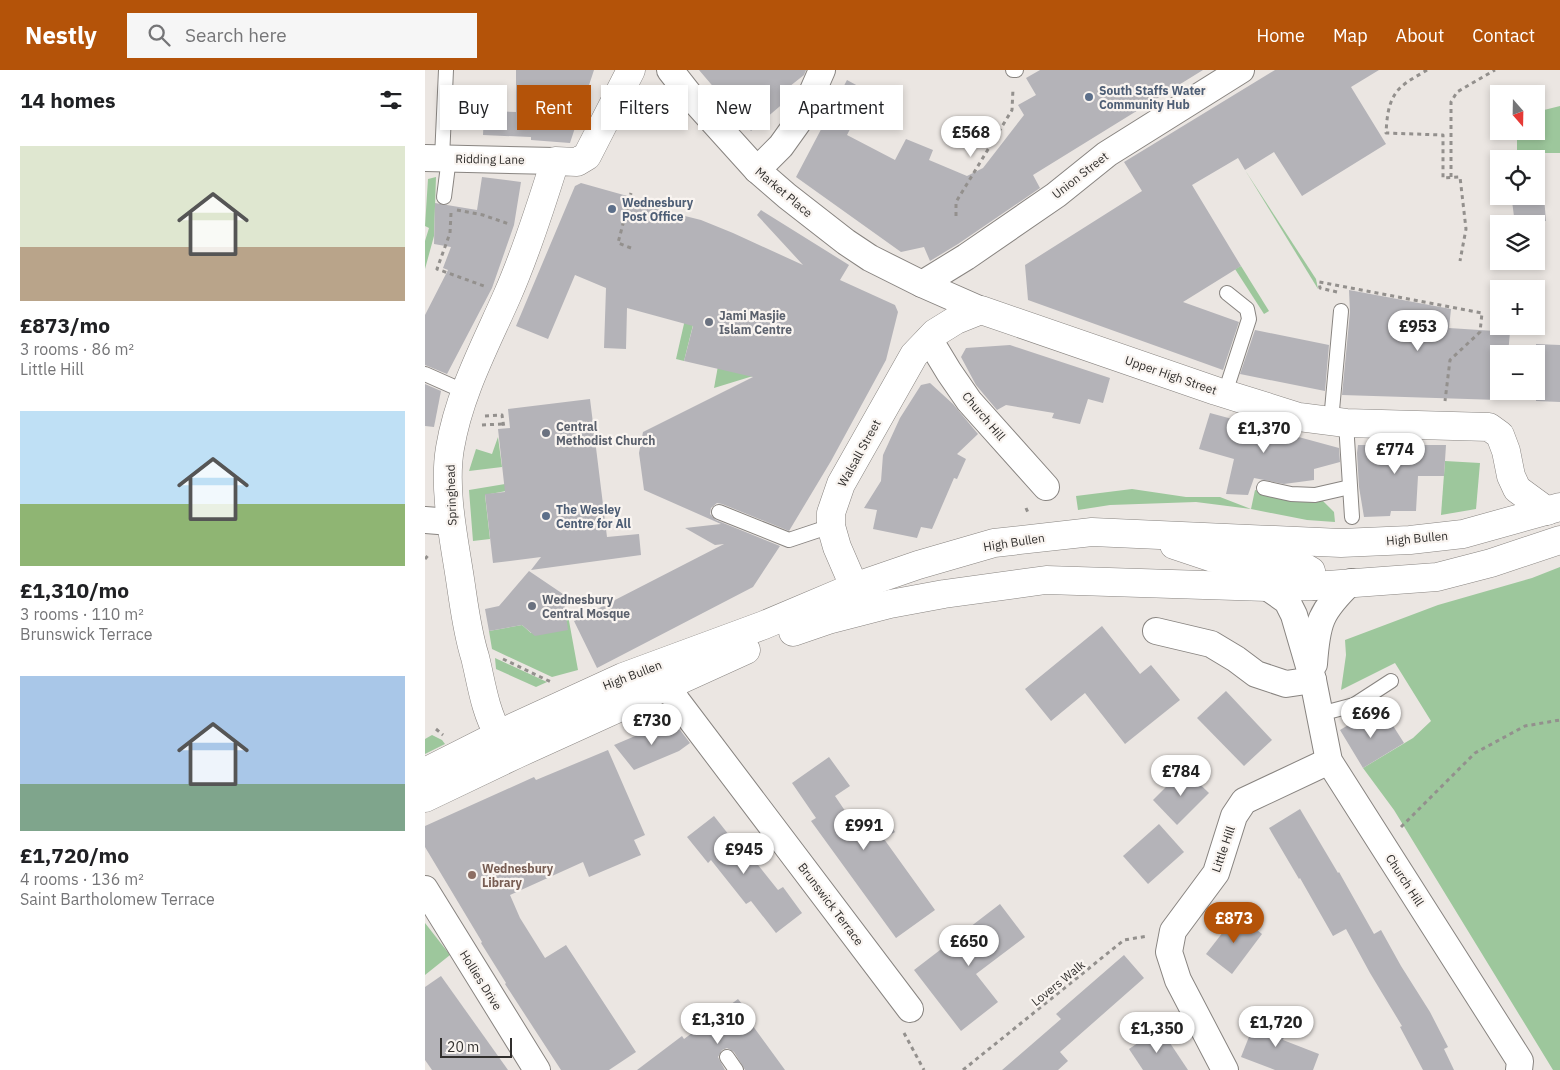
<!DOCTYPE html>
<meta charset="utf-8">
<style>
:root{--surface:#fff;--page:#f6f6f6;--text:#202124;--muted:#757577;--accent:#b45309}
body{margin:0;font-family:"IBM Plex Sans",sans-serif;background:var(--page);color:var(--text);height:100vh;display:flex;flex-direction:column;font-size:19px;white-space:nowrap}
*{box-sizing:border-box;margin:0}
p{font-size:16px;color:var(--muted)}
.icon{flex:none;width:28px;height:28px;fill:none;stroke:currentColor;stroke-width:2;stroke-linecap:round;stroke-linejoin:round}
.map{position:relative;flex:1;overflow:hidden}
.side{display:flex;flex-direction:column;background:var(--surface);width:425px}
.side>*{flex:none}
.banner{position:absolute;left:15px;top:15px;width:475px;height:45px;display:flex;gap:10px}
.needle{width:32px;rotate:160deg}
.tools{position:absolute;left:1065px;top:15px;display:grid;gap:10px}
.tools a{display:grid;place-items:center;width:55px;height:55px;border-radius:0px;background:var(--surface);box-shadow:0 2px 8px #0003;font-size:25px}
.scale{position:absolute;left:15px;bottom:12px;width:72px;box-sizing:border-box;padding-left:5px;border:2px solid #312f2d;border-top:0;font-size:14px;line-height:18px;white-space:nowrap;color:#312f2d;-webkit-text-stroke:4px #f9f4f0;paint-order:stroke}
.price{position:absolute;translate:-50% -42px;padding:0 11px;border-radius:18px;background:#fff;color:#222;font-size:16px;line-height:32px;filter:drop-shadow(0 1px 2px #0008)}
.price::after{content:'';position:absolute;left:50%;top:30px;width:15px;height:11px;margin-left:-8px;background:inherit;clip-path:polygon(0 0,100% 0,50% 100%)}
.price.current{background:var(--accent);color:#fff}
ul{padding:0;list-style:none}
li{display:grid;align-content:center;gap:10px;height:265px;padding:0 20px}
li span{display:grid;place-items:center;height:155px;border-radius:0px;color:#555}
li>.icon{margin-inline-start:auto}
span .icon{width:90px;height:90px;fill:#fffc;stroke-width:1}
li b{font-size:21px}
h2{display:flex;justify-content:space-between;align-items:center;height:60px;padding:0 20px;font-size:21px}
.tag{padding:0 18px;border-radius:0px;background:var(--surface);box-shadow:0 2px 8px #0003;font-size:18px;line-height:45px}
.tag.current{background:var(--accent);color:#fff}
header{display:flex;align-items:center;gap:30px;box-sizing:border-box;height:70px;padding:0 25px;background:var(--accent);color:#fff}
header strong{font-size:24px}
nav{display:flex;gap:28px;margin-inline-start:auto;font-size:18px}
.search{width:350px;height:45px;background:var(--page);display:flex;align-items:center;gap:12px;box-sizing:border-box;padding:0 18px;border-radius:0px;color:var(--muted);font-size:19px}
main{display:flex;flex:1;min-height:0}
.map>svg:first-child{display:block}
</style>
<header>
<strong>Nestly</strong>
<div class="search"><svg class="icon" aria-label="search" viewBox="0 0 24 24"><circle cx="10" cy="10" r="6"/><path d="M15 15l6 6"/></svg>Search here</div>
<nav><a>Home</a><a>Map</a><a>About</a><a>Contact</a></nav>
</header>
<main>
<section class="side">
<h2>14 homes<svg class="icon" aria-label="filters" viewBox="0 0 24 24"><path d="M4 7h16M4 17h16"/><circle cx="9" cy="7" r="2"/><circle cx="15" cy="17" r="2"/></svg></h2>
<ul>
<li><span style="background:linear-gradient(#dfe7d0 65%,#b9a48a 0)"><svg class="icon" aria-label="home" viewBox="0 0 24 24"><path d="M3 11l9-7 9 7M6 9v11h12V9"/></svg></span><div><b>£873/mo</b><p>3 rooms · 86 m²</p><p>Little Hill</p></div></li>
<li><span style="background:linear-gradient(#bfe0f5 60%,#8fb573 0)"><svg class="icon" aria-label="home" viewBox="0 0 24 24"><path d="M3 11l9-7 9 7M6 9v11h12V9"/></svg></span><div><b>£1,310/mo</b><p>3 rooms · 110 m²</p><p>Brunswick Terrace</p></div></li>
<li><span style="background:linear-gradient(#a9c7e8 70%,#7fa58c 0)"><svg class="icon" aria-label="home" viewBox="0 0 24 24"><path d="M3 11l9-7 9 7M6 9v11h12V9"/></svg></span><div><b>£1,720/mo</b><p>4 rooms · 136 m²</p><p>Saint Bartholomew Terrace</p></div></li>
</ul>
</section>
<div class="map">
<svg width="1135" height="1000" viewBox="0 0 1135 1000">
<rect width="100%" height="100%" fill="#ebe6e2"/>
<g fill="#9dc79c">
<path d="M1135 36V83H1092V61H1111V42Z"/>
<path d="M820 100 891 209 893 219Z"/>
<path d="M11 107 9 166 0 199V171L4 158 0 156 3 109Z"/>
<path d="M816 196 844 241 839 244 810 199Z"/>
<path d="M271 201 281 203 259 291 251 289Z"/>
<path d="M293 296 328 306 289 318Z"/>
<path d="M73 367 77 397 44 401 51 379 67 384Z"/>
<path d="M1020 391 1055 393 1051 439 1016 445Z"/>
<path d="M80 414 81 421 60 425 65 469 48 471 44 420Z"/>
<path d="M707 419 761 427H795L826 439 830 420 868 428H895L909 442 910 452 882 450 826 439 771 432 685 435 653 440 651 426Z"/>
<path d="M1135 497V1000H1128L969 740 938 698 988 668 1006 651 970 593 916 620 921 585 920 570 1013 535 1107 508Z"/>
<path d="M140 540H142L153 600 127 607 67 579 64 561 97 555 106 563 134 549Z"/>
<path d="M70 588 122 612 111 617 71 599Z"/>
<path d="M7 665 17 670 20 674 0 684V669Z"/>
<path d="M0 853 25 885 0 905Z"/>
</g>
<g fill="#b4b3b8">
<path d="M91 0H169L145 73 106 70V67L58 65 59 41 91 42Z"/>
<path d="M274 0H381L379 5 355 24 361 31 326 61Z"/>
<path d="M615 0H778L608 105 615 118 533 174 505 191 499 177 476 182 371 107 422 10 444 22 422 65 470 90 481 69 508 80 504 90 542 106 558 98 599 45 593 35 611 25 601 8Z"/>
<path d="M850 0H954L926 17 961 74 877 126 849 82 820 100 813 88 767 115 816 196 758 232 814 252 798 300 603 230 600 195 717 121 699 92Z"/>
<path d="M57 107 96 112 89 155 67 218 22 304 0 295V245L23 200 18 198 26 177 9 174 10 133 52 140Z"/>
<path d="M156 113 245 138 244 142 276 150 308 163 378 195 332 145 336 140 424 195 415 210 470 235 473 242 461 290 406 391 364 461 297 434 292 433 286 438 285 444 291 450 355 476 328 517 172 598 149 551 299 474 290 475 260 458 296 454 219 420 214 383 218 362 328 307 259 291 268 256 202 238 201 279 179 278 181 218 150 205 123 269 91 256 150 116Z"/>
<path d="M1119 127 1121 151 1090 154 1087 131Z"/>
<path d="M924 220 1026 239 1024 258 1085 262 1083 284H1074V330L917 325 925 242Z"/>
<path d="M830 260 904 275 900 321 815 304Z"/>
<path d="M1111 274 1135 275V332L1111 331Z"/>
<path d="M585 275 685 308 678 333 663 329 655 354 627 348 629 343 581 335 572 340 551 315 536 287 541 278Z"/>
<path d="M505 313 528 334 553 364 532 384 541 389 532 409 529 408 507 459 496 457 492 468 448 459 452 440 439 438 456 411 458 385 475 348 496 315Z"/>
<path d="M0 314 16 321 9 357 0 356Z"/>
<path d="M165 329 182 467 214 464 216 485 106 500 116 487 68 493 60 424 80 422 73 359 85 358 83 339Z"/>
<path d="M785 343 914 378 915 392 889 399V410L859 414 829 408 823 425 801 424 809 389 774 379Z"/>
<path d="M933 375H1021L1019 406H993L991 441H966L965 446 939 447 934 417 932 383Z"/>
<path d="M104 501 138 524 143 560 110 566 97 555 64 561 60 539 74 536Z"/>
<path d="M677 556 715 604 726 595 755 630 700 674 660 623 626 651 600 619Z"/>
<path d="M801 621 847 670 819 696 772 648Z"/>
<path d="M945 642 954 658 965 651 979 673 938 698 915 660Z"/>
<path d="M243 652 245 659 252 656 265 673 254 681 209 700 189 675Z"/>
<path d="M183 680 220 765 209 770 216 785 164 807 158 792 85 825 95 848 120 888 141 875 211 982 184 1000H136L80 914 81 913 56 873 57 872 0 777V756L109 707 111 710Z"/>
<path d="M404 687 425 716 410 726 433 760 457 744 470 762 459 769 510 840 471 868 386 751 391 748 367 713Z"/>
<path d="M759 699 784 723 752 755 728 730Z"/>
<path d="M875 739 913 803 914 802 949 864 956 860 976 896 1005 942 1023 977 1019 979 1029 1000H998L975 957 977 956 945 903 921 859 908 866 875 808 874 809 844 758Z"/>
<path d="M289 746 315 779 318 776 353 820 358 817 377 843 351 863 326 831 321 834 286 790 283 793 262 767Z"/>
<path d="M734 754 759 782 723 814 698 786Z"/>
<path d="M575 834 600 867 551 904 573 932 536 961 489 900Z"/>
<path d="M812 844 837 864 807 904 781 884Z"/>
<path d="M699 885 719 908 635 982 643 991 633 1000H577L636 949 631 944Z"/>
<path d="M16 906 83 1000H7L0 990V917Z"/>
<path d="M313 929 329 949 325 952 360 1000H320L309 982 302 978 297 980 293 987 300 1000H212L257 966 259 969Z"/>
<path d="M833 944 863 956 858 970 894 984 888 1000H850L816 987Z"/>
<path d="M735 958 763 1000H718L704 979Z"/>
</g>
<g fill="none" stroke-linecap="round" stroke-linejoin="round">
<g stroke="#888480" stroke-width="16">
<g id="lane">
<path d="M588 0H591"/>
<path d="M17 88 21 0"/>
<path d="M19 127 24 88"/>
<path d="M0 304 27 316 41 320"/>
<path d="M800 323 824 249 822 239 802 223"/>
<path d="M906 351 916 241"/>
<path d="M921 353 927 447"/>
<path d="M839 418 866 424 890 425 925 417"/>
<path d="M294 442 364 470 406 456"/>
<path d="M895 644 929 635 966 611"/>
<path d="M302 987 311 1000"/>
</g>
</g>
<g stroke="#888480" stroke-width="28">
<g id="street">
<path d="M245 0 267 28 332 100 362 126 421 172 445 188 497 214 556 240"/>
<path d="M0 88 130 91"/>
<path d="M332 100 356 76 376 48 397 0"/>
<path d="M497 214 541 187 631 125 682 84 816 0"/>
<path d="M504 269 524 302 544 331 621 417"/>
<path d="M0 450 26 452"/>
<path d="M842 517 862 531 869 545 888 610 904 691 1095 991 1094 1000"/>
<path d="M731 561 786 574 811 589 831 604 861 614 888 610"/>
<path d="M235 594 243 616 252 631 485 939"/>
<path d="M889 594C892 552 895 542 926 512"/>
<path d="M0 819 112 1000"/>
<path d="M800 1000 753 910 744 882 748 861 791 803 809 746 819 731 904 691"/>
</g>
</g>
<g stroke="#888480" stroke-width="29">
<g id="secondary">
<path d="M446 528H434L412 477 406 456V443L416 414 489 285 510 263 531 250 556 240 791 321 874 347 921 353 1064 357 1075 365 1081 381 1086 406 1092 419 1122 441"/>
<path d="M94 668 84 673C80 670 75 667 73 663 60 642 56 611 50 587 42 562 39 535 35 509 29 469 18 419 25 378 34 324 60 276 82 226 101 183 116 136 130 91L152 92 162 86 206 0"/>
</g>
</g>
<g stroke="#888480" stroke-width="29">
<g id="highway">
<path d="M749 475 788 488 874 494 886 501 889 516"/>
<path d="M368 562 403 550 465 534 519 524 621 510 842 517 889 516 1012 507 1066 493 1135 470"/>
<path d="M0 702 89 657 198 607 339 555 429 517 493 495 569 473 667 462 916 473 985 470 1038 464 1135 437"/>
<path d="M0 728 90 685 321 580"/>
</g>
</g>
<g stroke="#93908d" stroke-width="3" stroke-dasharray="4 4" stroke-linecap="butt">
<path d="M1002 0C994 5 982 11 975 18 963 30 962 47 961 63L1018 65V108L1035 107 1041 159 1035 191"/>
<path d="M1026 107V32L1032 22 1070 0"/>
<path d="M32 140 58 145 84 154"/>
<path d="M26 143 25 163 12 199 59 216"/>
<path d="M531 146V132L587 40 588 19"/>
<path d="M206 178 193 173 206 123"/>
<path d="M912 222 895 218 894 212 1057 243 1055 262 1025 290 1020 331"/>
<path d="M60 346 77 345 79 358"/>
<path d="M57 355 78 354"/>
<path d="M601 438 604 445"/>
<path d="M0 489 5 483"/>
<path d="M78 589 126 612"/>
<path d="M11 659 18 665"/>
<path d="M976 757 1050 683 1100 656 1135 650"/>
<path d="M479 963 499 1000"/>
<path d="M538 1000 699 870 723 866"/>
</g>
<use href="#lane" stroke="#fff" stroke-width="14"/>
<use href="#street" stroke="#fff" stroke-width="26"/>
<use href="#secondary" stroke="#fff" stroke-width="28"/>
<use href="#highway" stroke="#fff" stroke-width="28"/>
</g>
<g fill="#5c6f8a" stroke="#f9f4f0" stroke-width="2">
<circle cx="664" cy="27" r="5"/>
<circle cx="187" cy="139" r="5"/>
<circle cx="121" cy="446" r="5"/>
</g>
<g fill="#6b7280" stroke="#f9f4f0" stroke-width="2">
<circle cx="284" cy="252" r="5"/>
<circle cx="121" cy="363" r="5"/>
<circle cx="107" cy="536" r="5"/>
</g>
<circle fill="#8d6e63" stroke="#f9f4f0" stroke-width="2" cx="47" cy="805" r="5"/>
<g text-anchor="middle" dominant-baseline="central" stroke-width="4.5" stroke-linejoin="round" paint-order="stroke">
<g font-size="12" font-weight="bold" fill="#4e5e75" stroke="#f9f4f0" text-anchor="start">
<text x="674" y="20">South Staffs Water<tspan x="674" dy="14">Community Hub</tspan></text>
<text x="197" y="132">Wednesbury<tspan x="197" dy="14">Post Office</tspan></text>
<text x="131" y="439">The Wesley<tspan x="131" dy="14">Centre for All</tspan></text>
</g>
<g font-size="12" fill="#312f2d" stroke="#f9f4f0">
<text transform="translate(65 89) rotate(1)">Ridding Lane</text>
<text transform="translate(655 105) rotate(-38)">Union Street</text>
<text transform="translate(359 122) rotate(40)">Market Place</text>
<text transform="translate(746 305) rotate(19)">Upper High Street</text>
<text transform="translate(559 346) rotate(50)">Church Hill</text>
<text transform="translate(434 383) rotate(-61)">Walsall Street</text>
<text transform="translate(26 425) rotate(-92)">Springhead</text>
<text transform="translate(992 468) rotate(-5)">High Bullen</text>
<text transform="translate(589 472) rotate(-9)">High Bullen</text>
<text transform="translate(207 605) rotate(-21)">High Bullen</text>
<text transform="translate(798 779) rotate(-71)">Little Hill</text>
<text transform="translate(980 810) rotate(57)">Church Hill</text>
<text transform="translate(406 834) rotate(53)">Brunswick Terrace</text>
<text transform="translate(56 910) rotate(58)">Hollies Drive</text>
<text transform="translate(633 913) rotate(-39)">Lovers Walk</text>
</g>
<g font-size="12" font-weight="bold" fill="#5b616d" stroke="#f9f4f0" text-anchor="start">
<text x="294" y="245">Jami Masjie<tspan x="294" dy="14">Islam Centre</tspan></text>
<text x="131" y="356">Central<tspan x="131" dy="14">Methodist Church</tspan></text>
<text x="117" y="529">Wednesbury<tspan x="117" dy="14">Central Mosque</tspan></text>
</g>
<g font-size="12" font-weight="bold" fill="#785e54" stroke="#f9f4f0" text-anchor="start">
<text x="57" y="798">Wednesbury<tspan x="57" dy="14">Library</tspan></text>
</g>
</g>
</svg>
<div class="tools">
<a><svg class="needle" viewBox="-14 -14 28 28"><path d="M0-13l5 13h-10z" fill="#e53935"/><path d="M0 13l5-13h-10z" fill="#757577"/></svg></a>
<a><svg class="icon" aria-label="locate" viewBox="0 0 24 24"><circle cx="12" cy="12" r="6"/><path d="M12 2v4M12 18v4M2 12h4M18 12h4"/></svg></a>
<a><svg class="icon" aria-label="layers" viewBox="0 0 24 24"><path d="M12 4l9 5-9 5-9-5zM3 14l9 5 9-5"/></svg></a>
<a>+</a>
<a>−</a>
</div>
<div class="scale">20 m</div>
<b class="price" style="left:546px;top:88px">£568</b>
<b class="price" style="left:993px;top:282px">£953</b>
<b class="price" style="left:839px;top:384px">£1,370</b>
<b class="price" style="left:970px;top:405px">£774</b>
<b class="price" style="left:946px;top:669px">£696</b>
<b class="price" style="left:227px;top:676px">£730</b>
<b class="price" style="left:756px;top:727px">£784</b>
<b class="price" style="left:439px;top:781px">£991</b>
<b class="price" style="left:319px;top:805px">£945</b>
<b class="price current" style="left:809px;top:874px">£873</b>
<b class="price" style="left:544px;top:897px">£650</b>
<b class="price" style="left:293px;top:975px">£1,310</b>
<b class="price" style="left:851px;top:978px">£1,720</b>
<b class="price" style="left:732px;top:984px">£1,350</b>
<div class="banner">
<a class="tag">Buy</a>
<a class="tag current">Rent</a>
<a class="tag">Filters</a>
<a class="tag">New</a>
<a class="tag">Apartment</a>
</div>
</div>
</main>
